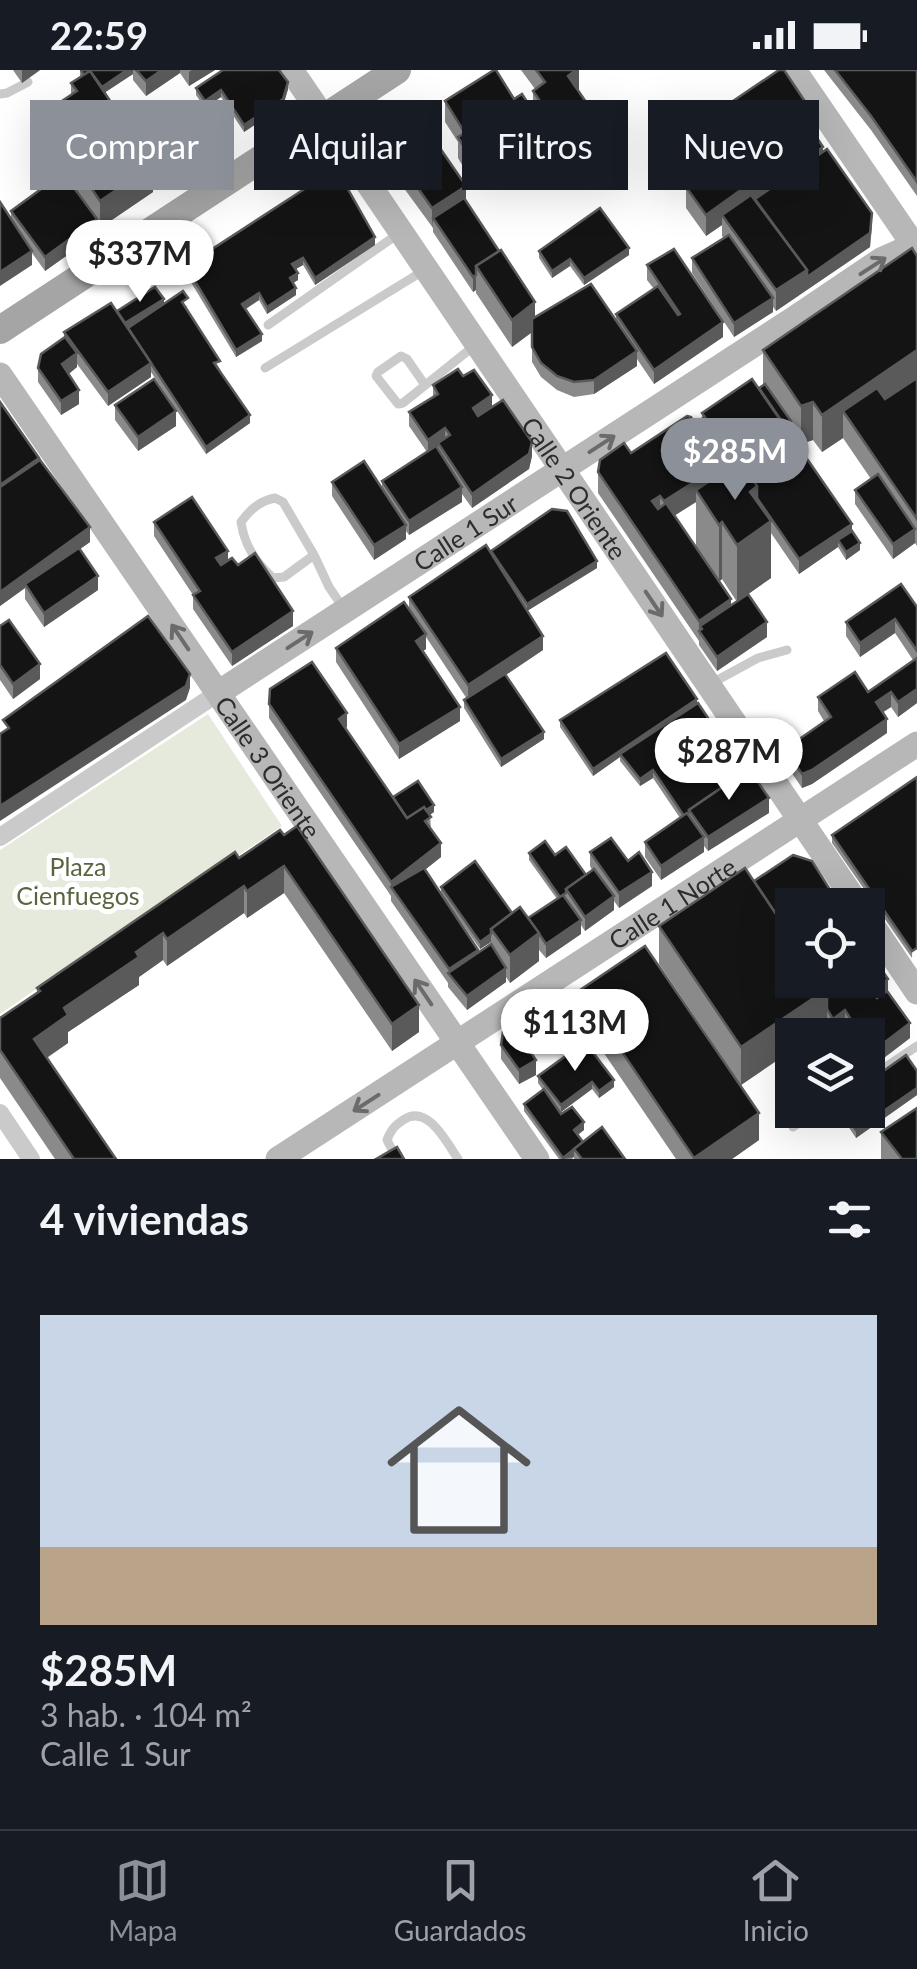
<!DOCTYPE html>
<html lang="es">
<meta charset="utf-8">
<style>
:root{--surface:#171b24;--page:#242831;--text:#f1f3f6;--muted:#9ea1a6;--line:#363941;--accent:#8c9099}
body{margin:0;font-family:Lato,sans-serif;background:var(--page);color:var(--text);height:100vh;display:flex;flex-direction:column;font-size:38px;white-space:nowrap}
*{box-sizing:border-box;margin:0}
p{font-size:32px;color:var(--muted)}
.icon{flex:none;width:55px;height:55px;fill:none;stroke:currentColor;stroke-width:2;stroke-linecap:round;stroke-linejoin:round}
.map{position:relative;height:1089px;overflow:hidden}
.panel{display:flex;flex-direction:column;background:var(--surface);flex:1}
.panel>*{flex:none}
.top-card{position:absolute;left:30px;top:30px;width:858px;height:90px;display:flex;gap:20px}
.controls{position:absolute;left:775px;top:818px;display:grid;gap:20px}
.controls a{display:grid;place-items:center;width:110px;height:110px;border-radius:0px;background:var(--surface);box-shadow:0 10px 40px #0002;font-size:50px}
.price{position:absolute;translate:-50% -85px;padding:0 22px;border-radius:35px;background:#fff;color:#222;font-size:32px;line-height:65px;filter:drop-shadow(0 2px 5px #0008)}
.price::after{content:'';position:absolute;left:50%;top:60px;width:30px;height:22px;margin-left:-15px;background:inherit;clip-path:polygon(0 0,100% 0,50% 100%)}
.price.current{background:var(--accent);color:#fff}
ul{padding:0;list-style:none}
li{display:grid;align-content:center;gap:20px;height:530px;padding:0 40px}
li+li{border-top:2px solid var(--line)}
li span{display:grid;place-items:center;height:310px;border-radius:0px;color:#555}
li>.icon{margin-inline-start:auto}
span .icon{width:180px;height:180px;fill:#fffc;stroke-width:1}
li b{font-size:42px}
h2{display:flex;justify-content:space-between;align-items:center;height:120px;padding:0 40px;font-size:42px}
.tag{padding:0 35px;border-radius:0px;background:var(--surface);box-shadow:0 10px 40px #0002;font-size:35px;line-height:90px}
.tag.current{background:var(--accent);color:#fff}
.status{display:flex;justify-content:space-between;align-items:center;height:70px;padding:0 50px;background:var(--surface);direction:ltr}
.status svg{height:28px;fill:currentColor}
.tab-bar{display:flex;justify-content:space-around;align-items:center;height:140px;border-top:2px solid var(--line);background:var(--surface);font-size:28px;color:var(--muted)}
.tab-bar a{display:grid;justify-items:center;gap:5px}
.tab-bar .current{color:var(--accent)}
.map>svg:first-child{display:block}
</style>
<div class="status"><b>22:59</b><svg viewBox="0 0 49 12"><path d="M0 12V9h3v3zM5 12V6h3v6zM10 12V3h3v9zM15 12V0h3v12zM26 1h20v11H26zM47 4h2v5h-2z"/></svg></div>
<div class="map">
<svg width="917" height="1089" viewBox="0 0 917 1089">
<rect width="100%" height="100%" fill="#fff"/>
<path fill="#e6eadc" d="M208 644 282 756 37 922 35 920 0 944V780Z"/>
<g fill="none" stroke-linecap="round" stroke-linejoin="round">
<g stroke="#cacaca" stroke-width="9">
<path d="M0 24 7 23 28 12"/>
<path d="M268 255 398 164"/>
<path d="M265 298 423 201"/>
<path d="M425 315 407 289 401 286 378 302 376 306 398 334 403 333 474 276"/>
<path d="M314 485 284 507 273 508C256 493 244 474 241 452 250 440 259 431 275 428L283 432 314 485 329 517 342 536"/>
<path d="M712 613 758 588 787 580"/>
<path d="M868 1009 917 976"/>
<path d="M793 1057 819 1040"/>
<path d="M397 1089 387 1070C391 1060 394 1056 403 1050 427 1033 446 1071 458 1089"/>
</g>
<g stroke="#cacaca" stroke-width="18">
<path d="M0 767 218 623"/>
<path d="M0 1043 31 1089"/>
</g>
<g stroke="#b7b7b7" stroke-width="25">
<path id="s1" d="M291 0 858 835"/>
<path d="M794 0 917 180"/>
<path id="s2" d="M0 305 537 1089"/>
<path id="s3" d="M218 623 795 248 881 190 917 174"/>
<path d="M868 849 917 922"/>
<path id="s4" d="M278 1089 917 674"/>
</g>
<path stroke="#a5a5a5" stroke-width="28" d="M0 260 397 0"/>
</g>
<g fill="#8a8a8a" fill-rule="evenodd">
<path d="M13 0H40L22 13Z"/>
<path d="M80 0H215L189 16 180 3 146 26 133 10V4L105 22 134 65 136 64V58L178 70 149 88 153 122 100 158 97 154V164L45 201 32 183V195L11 149V141L63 103 42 72V44L71 25V13L80 7Z"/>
<path d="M521 0H579V19L577 20 586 53 556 75 538 49 540 73 474 115 458 88V72L445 52V31L514 29 533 41V21L535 19Z"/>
<path d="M824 0H917V126L871 60Z"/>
<path d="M196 18 288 19 283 36 244 62 221 27 205 38 196 25Z"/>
<path d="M727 35 806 51 823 82 872 158 870 177 776 241 773 237V242L734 267 692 203V188L724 168 722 166V155L706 166 686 138V117L742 79 727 56ZM777 96 785 108 777 114Z"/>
<path d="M379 63 466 131 535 247 616 250V244L654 219 647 210V195L723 267 654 314 637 289V296L594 324 574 327 557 320 541 307 532 292V262L512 277 476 223V220L473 222 433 162V158L379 84Z"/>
<path d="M375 175 315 215 303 195 296 199 298 210 293 213 296 225 267 244 259 230 246 239 262 271 236 287 186 204V196Z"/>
<path d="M539 181 629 185 584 215 570 196 552 208 539 188Z"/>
<path d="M917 186V476L915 473 893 489 855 434V420L871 409 843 368 822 382 813 370 801 374 791 359 788 361 852 461 860 480 846 490 838 477 799 504 771 463V508L748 524 767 567 717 601 699 575V571L598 423V402L631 383 720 404 728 399 703 363 702 343 763 316V280ZM696 432V476L674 446ZM722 509 737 532 731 536 719 511Z"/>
<path d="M164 234 188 236 185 237 250 353 206 384 151 302V307L108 336 77 294V297L69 304 79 334 61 345 38 312V298L64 268V262L117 242Z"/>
<path d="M463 306 492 337 532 386 529 399 472 438 462 424V432L409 465 406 461V469L374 490 332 426V412L382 418V411L427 382 409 356V342L433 327V315Z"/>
<path d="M0 332 90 472 80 479 98 520 44 557 25 529V518L0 536Z"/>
<path d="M115 335 176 356 138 381 115 350Z"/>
<path d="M154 452 228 490 293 556 232 596 193 539V525L154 466Z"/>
<path d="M491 484 597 498 527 541 543 580 506 605 544 669 501 697 464 638V630L467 629 426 567V579L423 581 460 651 399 689 336 592V578L409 538V527Z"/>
<path d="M917 537V633L898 647 891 637 882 642 887 663 812 714 802 718 785 693V679L824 651 818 641V627L868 622 913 590 895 563 860 587 846 566V552Z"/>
<path d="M0 556 40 609 13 629 0 610Z"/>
<path d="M269 634 347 657 345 658 393 727 434 742 430 745 431 759 441 787 425 800 478 883 491 874V872L480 879 441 824V817L528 848 557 829 529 790V783L555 785 586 805 592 800 590 796V782L628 791 652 816 619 838 614 831V840L585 861 581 855V864L546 888 539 880V891L510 913 506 907V912L467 940 448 917V913L391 831V826L269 648Z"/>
<path d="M697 634 769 743 708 781 704 776V782L661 810 645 787V772L680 748 653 708 640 716 620 691V687L593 706 560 657V650Z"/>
<path d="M917 707 912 888 832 773V765Z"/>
<path d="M280 760 419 962 392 981 284 823 247 848 244 843 167 896 163 890 139 907V915L68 962V973L47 988 116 1089H55L0 1008V948L37 922V918Z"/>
<path d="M754 811 834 835H792V910L888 923 910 968 868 1000V965H831L832 961 827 953V957L741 1015 659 894V856Z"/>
<path d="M580 920 759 1070 732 1089H676L580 948Z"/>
<path d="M573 953 530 981 536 1005 519 1014 501 989V975Z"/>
<path d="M585 972 614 1017 599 1028 592 1019 561 1042 584 1060 578 1065 583 1072 625 1089H574V1087L572 1089H559L524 1041V1034L543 1020 538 1013V1006Z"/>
<path d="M917 1001V1025L856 1068 837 1040H868Z"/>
<path d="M881 1062 917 1089H881Z"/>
</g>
<g fill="#5a5a5a">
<path d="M22 0H40L22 13Z"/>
<path d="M127 0H133V4L95 29V22Z"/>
<path d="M162 0H180V3L146 26V11Z"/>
<path d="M192 0H215L189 16V2Z"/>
<path d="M576 0H579V19L568 27V6Z"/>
<path d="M288 12V19L283 36 244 62V55Z"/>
<path d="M221 20V27L205 38V31Z"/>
<path d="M586 32V53L556 75V54Z"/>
<path d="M806 33V54L768 75V81L760 66Z"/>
<path d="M540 52V73L474 115V94Z"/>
<path d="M178 62V70L140 95V87Z"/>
<path d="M823 77V84L786 109V102Z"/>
<path d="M777 94V115L727 151 722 145V155L706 166V145Z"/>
<path d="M153 95V122L100 158V131Z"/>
<path d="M466 116V138L433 148 432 159V138Z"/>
<path d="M872 143 870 177 776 241V220L807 200Z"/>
<path d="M97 149V164L45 201V187Z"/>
<path d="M375 167V175L315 215V208Z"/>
<path d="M629 178V185L584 215V208Z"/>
<path d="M32 181V195L0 216V202Z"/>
<path d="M303 188V195L292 201V194Z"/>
<path d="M570 189V196L552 208V201Z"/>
<path d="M298 203V210L290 215V208Z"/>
<path d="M476 205V220L473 222V207Z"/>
<path d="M296 218V225L267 244V237Z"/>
<path d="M259 223V230L242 241V234Z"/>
<path d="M773 228V242L734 267V253Z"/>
<path d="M164 229V237L125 260V253Z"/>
<path d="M535 232V260L512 277V250Z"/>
<path d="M723 252V267L654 314V300Z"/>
<path d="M262 264V271L236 287V280Z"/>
<path d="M917 280V317L856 359 843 341V368L822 382V345Z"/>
<path d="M637 281V296L594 324V310Z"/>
<path d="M77 283V297L62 309V294Z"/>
<path d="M151 293V307L108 336V322Z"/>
<path d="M79 320V334L61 345V331Z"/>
<path d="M492 325V340L473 352V338Z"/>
<path d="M813 332V370L801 374V336Z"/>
<path d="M176 341V356L138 381V367Z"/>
<path d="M250 345V353L206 384V377Z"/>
<path d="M445 358V373H438V377L428 384V370Z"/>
<path d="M532 372V386L529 399 472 438V424Z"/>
<path d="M39 388V402L0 429V415Z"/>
<path d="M720 389V410L696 420V432L664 452V431Z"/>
<path d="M757 416V461L771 451V508L737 532V475L750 422Z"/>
<path d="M462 417V432L409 465V451Z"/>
<path d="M660 426V447L652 431Z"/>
<path d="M722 452V509L719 512V455Z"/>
<path d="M852 454V468L838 470V477L799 504V489Z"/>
<path d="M406 455V469L374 490V475Z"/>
<path d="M90 457V472L26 517 25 514V518L0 536V522Z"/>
<path d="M915 459V473L893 489V474Z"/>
<path d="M860 473V480L846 490V482Z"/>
<path d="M228 481V496L216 503V488Z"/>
<path d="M597 491V498L527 541V534Z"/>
<path d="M98 506V520L44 557V543Z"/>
<path d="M731 529V550L700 556 699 572V551Z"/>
<path d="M293 541V556L232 596V582Z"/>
<path d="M895 549V563L860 587V573Z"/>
<path d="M767 552V567L717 601V587Z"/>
<path d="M426 564V579L416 586V571Z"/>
<path d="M543 566V580L468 630V615Z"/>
<path d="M40 594V609L13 629V614Z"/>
<path d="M190 604V618L186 630 0 751V736Z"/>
<path d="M917 619V633L898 647V632Z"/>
<path d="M891 622V637L876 647V632Z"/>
<path d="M697 629V637L620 684V687L593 706V699Z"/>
<path d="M460 637V651L399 689V674Z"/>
<path d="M347 643V657L339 663V649Z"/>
<path d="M887 649V663L812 714 802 718V704Z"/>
<path d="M544 662V669L501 697V689Z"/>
<path d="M653 700V708L640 716V709Z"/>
<path d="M769 728V743L708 781V767Z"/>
<path d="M434 735V742L408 758V751Z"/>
<path d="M704 767V782L661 810V796Z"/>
<path d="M441 773V787L395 823 391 817V827V812Z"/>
<path d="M284 796V823L247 848V821Z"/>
<path d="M652 802V816L619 838V823Z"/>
<path d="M244 816V843L167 896V869Z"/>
<path d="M614 826V840L585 861V847Z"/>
<path d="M834 826V835H820Z"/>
<path d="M581 850V864L546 888V874Z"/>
<path d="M792 854V868L782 861Z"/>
<path d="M163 863V890L139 907V915L68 962V973L34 996V969L64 938 136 882Z"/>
<path d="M539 863V891L510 913V885Z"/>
<path d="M491 864V872L480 879V872Z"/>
<path d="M478 880V894L449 903V899Z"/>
<path d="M506 898V912L467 940V926Z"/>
<path d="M888 909V924L872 935V921Z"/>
<path d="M827 919V957L815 965H792V980L741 1015V977Z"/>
<path d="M419 935V962L392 981V954Z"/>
<path d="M573 939V953L523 986V971Z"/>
<path d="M845 940V955L833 963V949Z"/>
<path d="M910 953V968L868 1000V985Z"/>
<path d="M536 990V1005L519 1014V1000Z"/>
<path d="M614 1010V1017L599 1028V1021Z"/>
<path d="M592 1012V1019L561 1042V1035Z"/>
<path d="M917 1018V1025L856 1068V1060Z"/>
<path d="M759 1043V1070L732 1089H694Z"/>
<path d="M584 1052V1060L574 1067V1060Z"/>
<path d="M574 1080V1087L563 1089V1088Z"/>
</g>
<g fill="#141414" stroke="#5a5a5a" stroke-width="2.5">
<path d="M81 0H127L102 17 90 1 84 5Z"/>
<path d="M136 0H162L146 11Z"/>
<path d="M223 0H279L288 12 283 29 244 55 221 20 205 31 196 18Z"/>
<path d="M494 0H496L514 29 522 24 540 52 474 94 458 67 465 63 445 31Z"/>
<path d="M536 0H576L568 6 586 32 556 54 533 21 545 12Z"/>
<path d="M779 0H784L806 33 760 66 777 94 706 145 686 117 752 72 727 35Z"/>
<path d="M835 0H917V112L871 46Z"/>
<path d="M90 1 153 95 100 131 42 44 77 21 71 13Z"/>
<path d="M413 39 466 116 432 138 379 63Z"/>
<path d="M164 41 178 62 146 83 134 65 139 62 136 58Z"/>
<path d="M805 50 823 77 786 102 768 75Z"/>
<path d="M827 79 872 143 870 163 807 207V200L755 129Z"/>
<path d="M63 103 97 149 45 187 11 141Z"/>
<path d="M326 105 341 107 375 167 315 208 303 188 292 194 298 203 290 208 296 218 267 237 259 223 242 234 262 264 236 280 186 196Z"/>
<path d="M751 125 807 200 776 220 722 145Z"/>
<path d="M464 128 499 181 476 196V205L473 207 433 148Z"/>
<path d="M0 132 32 181 0 202Z"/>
<path d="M600 138 629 178 584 208 570 189 552 201 539 181Z"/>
<path d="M729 165 773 228 734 253 692 188Z"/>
<path d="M912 178 917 186V280L822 345 813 332 801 336 763 280Z"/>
<path d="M674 179 723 252 654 300 616 244 658 216 678 245 680 244 647 195Z"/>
<path d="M501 180 535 232 512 250 476 196Z"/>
<path d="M591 214 637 281 594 310 574 312 557 306 541 293 532 277V249Z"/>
<path d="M155 217 164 229 125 253 117 241Z"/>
<path d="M183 221 188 228 182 232 220 291 214 293 250 345 206 377 128 258Z"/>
<path d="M111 233 151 293 108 322 64 262Z"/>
<path d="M65 267 77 283 62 294 79 320 61 331 38 298 41 284Z"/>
<path d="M458 299 463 306 474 300 492 325 473 338 478 346 503 330 532 372 529 384 472 424 438 373 450 365 445 358 428 370 409 342 438 324 433 315Z"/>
<path d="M917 308V449L843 341 877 318 885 329Z"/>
<path d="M154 309 176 341 138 367 115 335Z"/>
<path d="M752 309 852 454 799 489 757 428V416L741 391 735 395 703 348 705 347 702 343Z"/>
<path d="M765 314 791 351 785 356 759 318Z"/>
<path d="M0 332 39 388 0 415Z"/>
<path d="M687 346 691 347 720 389 719 396 664 431 660 426 652 431 658 439 666 433 731 529 699 551 598 402 600 390 624 373 631 383Z"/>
<path d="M436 376 462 417 409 451 382 411Z"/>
<path d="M40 390 90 457 0 522V417Z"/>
<path d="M364 391 406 455 374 475 332 412Z"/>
<path d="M741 391 757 416 750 422 771 451 737 475 722 452 719 455 696 420Z"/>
<path d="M878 404 915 459 893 474 855 420Z"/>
<path d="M192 427 228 481 216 488 221 495 232 488 238 495 255 483 293 541 232 582 193 525 200 521 154 452Z"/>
<path d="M552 439 567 441 597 491 527 534 491 481Z"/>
<path d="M852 461 860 473 846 482 838 470Z"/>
<path d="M486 475 543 566 468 615 409 527Z"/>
<path d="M79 478 98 506 44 543 25 514Z"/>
<path d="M901 514 917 537V581L895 549 860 573 846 552Z"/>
<path d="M748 524 767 552 717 587 699 561 702 559 700 556Z"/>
<path d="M404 532 426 564 416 571 460 637 399 674 336 578Z"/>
<path d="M148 546 190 604 186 616 0 736V664L9 658 3 650Z"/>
<path d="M9 550 40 594 13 614 0 595V556Z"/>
<path d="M666 583 697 629 593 699 560 650Z"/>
<path d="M917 588V619L898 632 891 622 876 632 887 649 812 700 802 704 785 679 831 647 818 627 855 602 868 622Z"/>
<path d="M312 592 347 643 339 649 407 748 424 737 431 747 425 751 441 773 391 812 269 634 270 619Z"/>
<path d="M505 604 544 662 501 689 464 630Z"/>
<path d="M698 633 744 702 689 740 690 742 684 746 653 700 640 709 620 684Z"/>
<path d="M749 699 769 728 708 767 689 740Z"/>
<path d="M917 707V878L912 881 832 765Z"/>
<path d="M418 711 434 735 426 740 424 737 407 748 393 727Z"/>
<path d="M687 743 704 767 661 796 645 772Z"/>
<path d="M297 756 419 935 392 954 284 796 247 821 244 816 167 869 163 863 136 882 139 887 64 938 68 945 34 969 116 1089H74L0 980V948L40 921 37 918 235 782 239 788 280 760 284 765Z"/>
<path d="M611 768 628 791 639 782 652 802 619 823 590 782Z"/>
<path d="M545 771 555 785 566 777 586 805 566 819V823L560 827 529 783Z"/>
<path d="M793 785 812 791 834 826 820 835H792V854L786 859 754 811Z"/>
<path d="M475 791 512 843 491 859V864L480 872 441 817Z"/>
<path d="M424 798 478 880 449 899 391 817Z"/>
<path d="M745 798 792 868V910H821L827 919 741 977 659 856Z"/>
<path d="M594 799 614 826 585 847 566 819Z"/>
<path d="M563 825 581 850 546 874 528 848Z"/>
<path d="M520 837 539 863 510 885 491 859Z"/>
<path d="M491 874 506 898 467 926 448 903Z"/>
<path d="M645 876 759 1043 694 1088 580 920Z"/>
<path d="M868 880 888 909 872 921 877 928 887 921 910 953 868 985V965H832L831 962 850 948 845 940 833 949 827 939V919L821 910H868Z"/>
<path d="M563 923 573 939 523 971 536 990 519 1000 501 975 503 962Z"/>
<path d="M585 972 614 1010 599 1021 592 1012 561 1035 538 1006Z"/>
<path d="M906 985 917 1001V1018L856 1060 841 1040H868V1012Z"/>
<path d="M544 1019 561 1044 572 1037 584 1052 574 1060 583 1072 563 1088 524 1034Z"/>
<path d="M917 1038V1089H902L881 1062Z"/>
<path d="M602 1057 625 1089H582L574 1079Z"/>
<path d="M397 1077 404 1089H376Z"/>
</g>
<defs><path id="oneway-shaft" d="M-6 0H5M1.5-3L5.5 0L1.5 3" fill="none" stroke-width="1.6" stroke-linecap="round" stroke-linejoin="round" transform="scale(2.5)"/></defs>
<g stroke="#6b6b6b">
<use href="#oneway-shaft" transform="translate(873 196) rotate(-33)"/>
<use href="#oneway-shaft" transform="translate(602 374) rotate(-33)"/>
<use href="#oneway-shaft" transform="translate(654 534) rotate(56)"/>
<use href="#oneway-shaft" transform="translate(180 567) rotate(-124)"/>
<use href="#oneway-shaft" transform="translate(300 570) rotate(-33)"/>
<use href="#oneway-shaft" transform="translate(423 922) rotate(-124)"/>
<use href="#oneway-shaft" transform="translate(366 1033) rotate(147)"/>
</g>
<g text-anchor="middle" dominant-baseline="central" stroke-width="10" stroke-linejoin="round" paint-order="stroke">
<g font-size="25" fill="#2d2d2d" stroke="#fff">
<text stroke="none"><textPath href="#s1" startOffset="505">Calle 2 Oriente</textPath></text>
<text stroke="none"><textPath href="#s3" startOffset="295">Calle 1 Sur</textPath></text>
<text stroke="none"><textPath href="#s2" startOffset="475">Calle 3 Oriente</textPath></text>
<text stroke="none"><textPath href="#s4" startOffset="470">Calle 1 Norte</textPath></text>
</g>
<g font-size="25" fill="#57663e" stroke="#fff">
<text x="78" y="796">Plaza<tspan x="78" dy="29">Cienfuegos</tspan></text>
</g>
</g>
</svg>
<div class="controls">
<a><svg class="icon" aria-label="locate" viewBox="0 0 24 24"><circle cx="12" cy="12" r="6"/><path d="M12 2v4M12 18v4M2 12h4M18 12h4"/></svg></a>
<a><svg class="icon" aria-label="layers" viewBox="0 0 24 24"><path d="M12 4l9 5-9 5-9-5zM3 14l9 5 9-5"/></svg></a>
</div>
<b class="price" style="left:140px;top:235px">$337M</b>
<b class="price current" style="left:735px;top:433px">$285M</b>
<b class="price" style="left:729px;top:733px">$287M</b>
<b class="price" style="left:575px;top:1004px">$113M</b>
<div class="top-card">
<a class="tag current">Comprar</a>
<a class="tag">Alquilar</a>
<a class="tag">Filtros</a>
<a class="tag">Nuevo</a>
</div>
</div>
<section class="panel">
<h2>4 viviendas<svg class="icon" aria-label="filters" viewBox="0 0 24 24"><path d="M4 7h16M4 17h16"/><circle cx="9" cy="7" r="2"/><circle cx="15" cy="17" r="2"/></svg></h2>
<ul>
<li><span style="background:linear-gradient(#c9d6e8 75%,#b9a48a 0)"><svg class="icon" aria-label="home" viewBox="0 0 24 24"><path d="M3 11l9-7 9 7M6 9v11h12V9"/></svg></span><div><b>$285M</b><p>3 hab. · 104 m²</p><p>Calle 1 Sur</p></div></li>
</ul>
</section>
<nav class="tab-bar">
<a class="current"><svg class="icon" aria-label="map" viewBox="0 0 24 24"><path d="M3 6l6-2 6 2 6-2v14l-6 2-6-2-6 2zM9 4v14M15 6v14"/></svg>Mapa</a>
<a><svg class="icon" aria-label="saved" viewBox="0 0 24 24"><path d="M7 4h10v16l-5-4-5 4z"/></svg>Guardados</a>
<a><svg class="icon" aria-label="home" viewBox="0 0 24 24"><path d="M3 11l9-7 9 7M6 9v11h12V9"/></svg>Inicio</a>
</nav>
